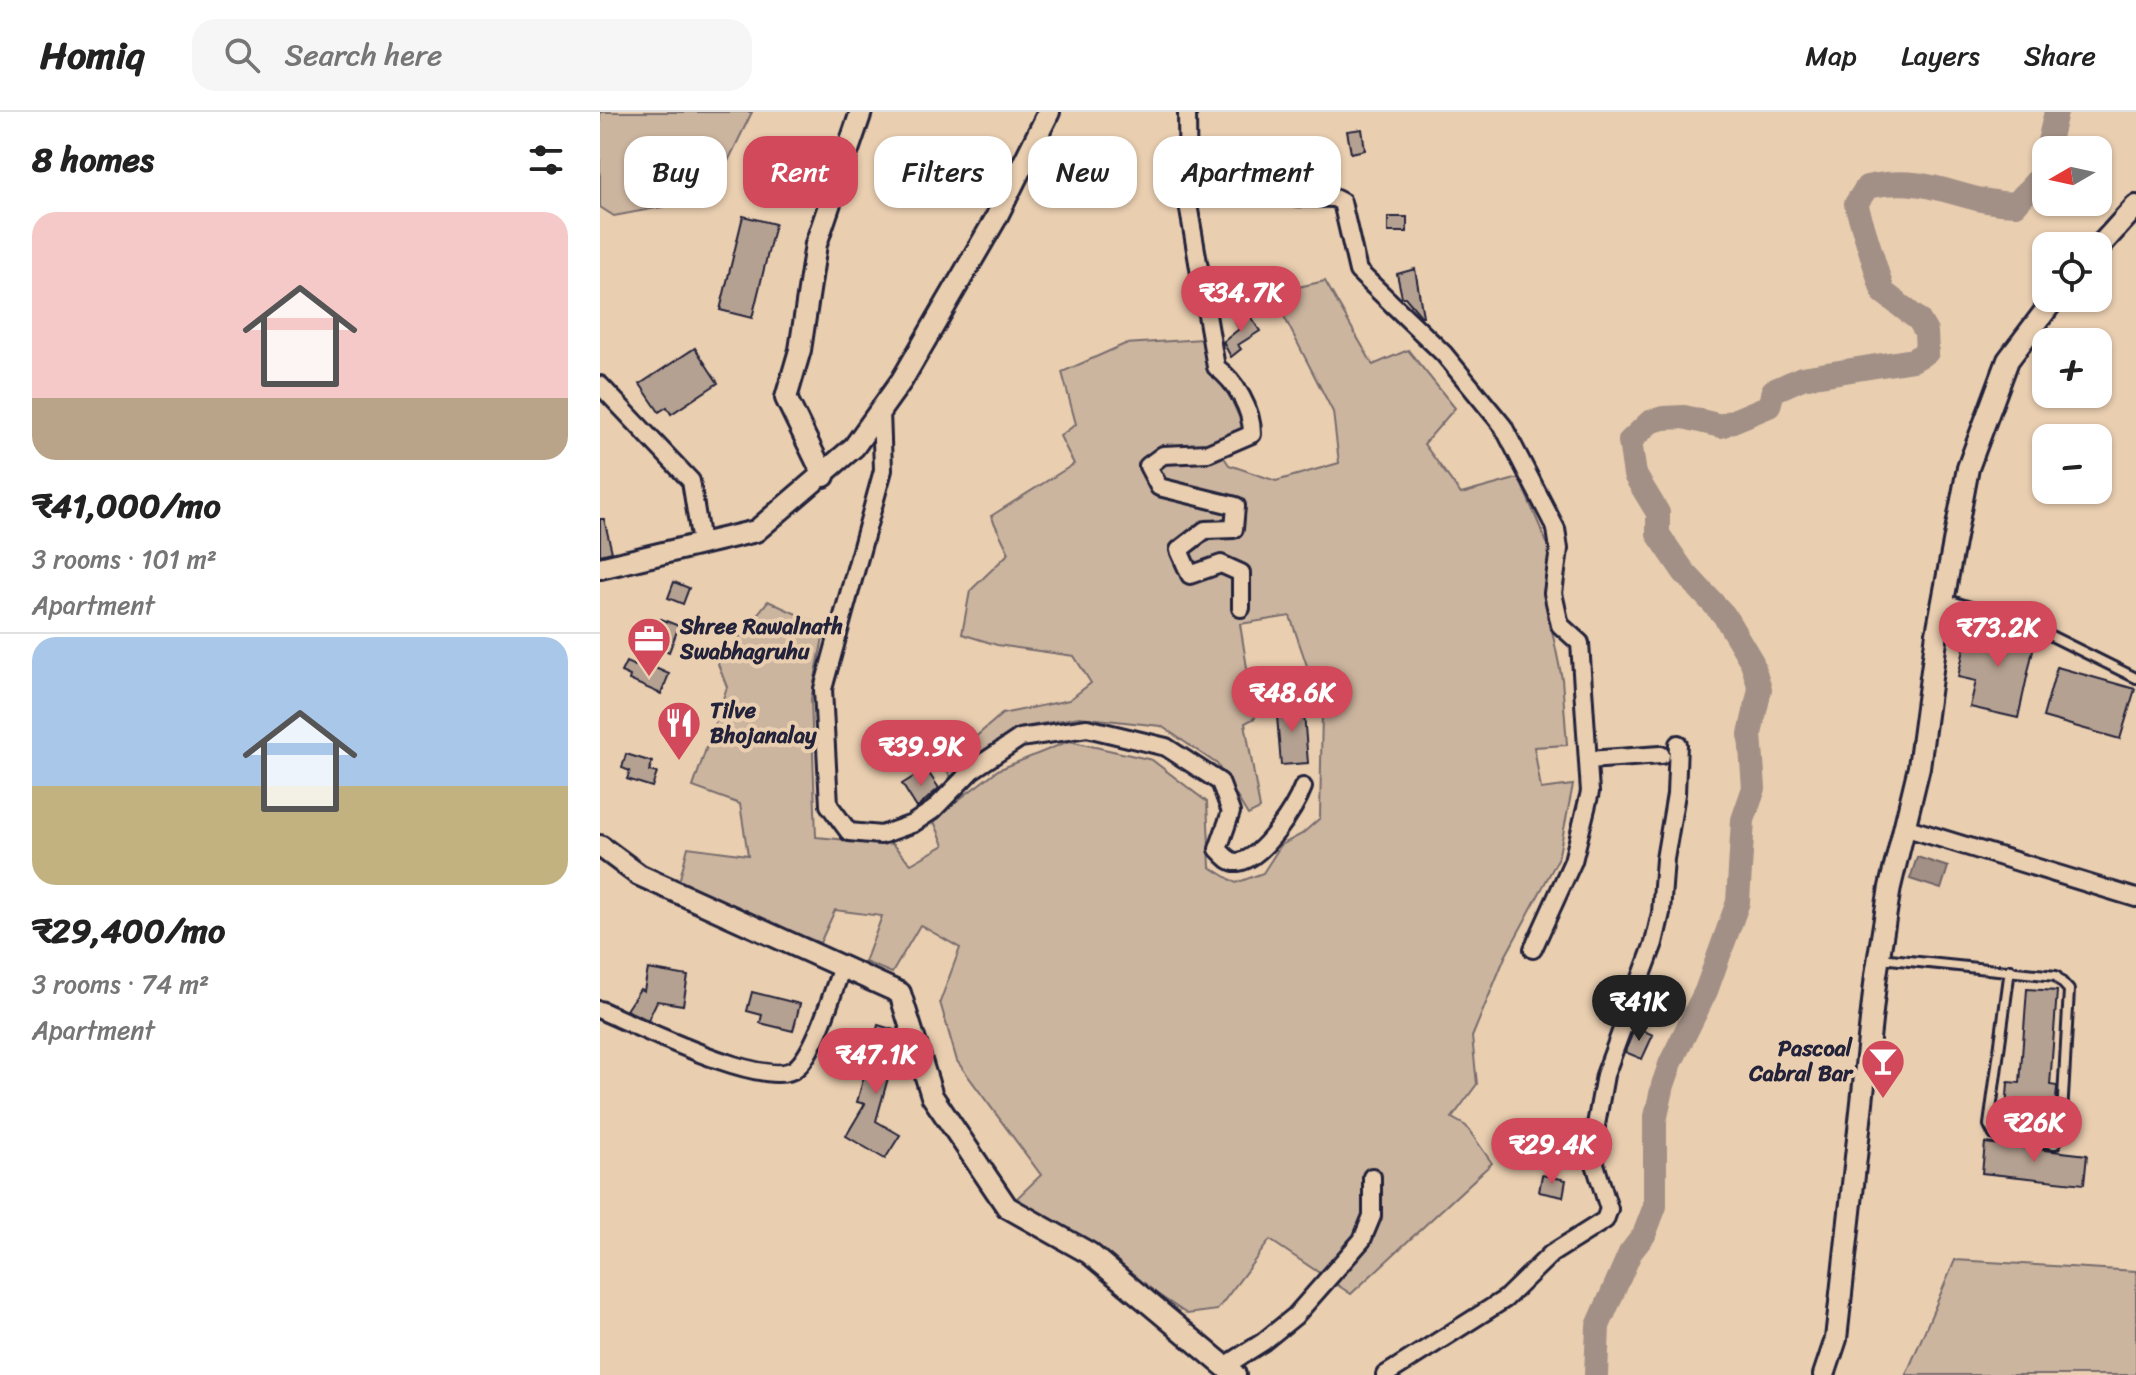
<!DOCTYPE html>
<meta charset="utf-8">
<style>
:root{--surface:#fff;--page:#f6f6f6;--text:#222;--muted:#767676;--line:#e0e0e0;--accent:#d1495b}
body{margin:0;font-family:Sriracha,sans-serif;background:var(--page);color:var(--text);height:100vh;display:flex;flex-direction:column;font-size:30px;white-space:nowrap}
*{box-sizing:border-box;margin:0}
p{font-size:26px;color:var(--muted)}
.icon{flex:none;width:44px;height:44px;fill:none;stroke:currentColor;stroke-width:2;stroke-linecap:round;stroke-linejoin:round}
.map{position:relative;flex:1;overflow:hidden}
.side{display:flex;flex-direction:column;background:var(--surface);width:600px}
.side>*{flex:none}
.top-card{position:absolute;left:24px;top:24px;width:760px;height:72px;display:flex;gap:16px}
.needle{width:52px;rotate:261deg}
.fabs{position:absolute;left:1432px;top:24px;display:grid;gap:16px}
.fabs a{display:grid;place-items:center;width:80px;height:80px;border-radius:16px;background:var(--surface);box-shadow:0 2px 6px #0004;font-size:40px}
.price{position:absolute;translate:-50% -68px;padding:0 18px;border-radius:28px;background:var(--accent);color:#fff;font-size:26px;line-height:52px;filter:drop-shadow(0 2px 4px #0008)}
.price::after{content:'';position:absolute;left:50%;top:48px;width:24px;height:18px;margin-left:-12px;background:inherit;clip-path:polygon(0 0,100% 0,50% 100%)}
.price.current{background:#222;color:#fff}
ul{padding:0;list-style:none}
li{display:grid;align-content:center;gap:16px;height:424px;padding:0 32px}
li+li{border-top:2px solid var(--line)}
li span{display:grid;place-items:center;height:248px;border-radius:24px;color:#555}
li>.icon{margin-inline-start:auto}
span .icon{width:144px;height:144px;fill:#fffc;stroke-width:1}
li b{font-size:34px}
h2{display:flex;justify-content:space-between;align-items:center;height:96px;padding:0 32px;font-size:34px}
.pill{padding:0 28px;border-radius:24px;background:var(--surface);box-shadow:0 2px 6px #0004;font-size:28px;line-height:72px}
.pill.current{background:var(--accent);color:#fff}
header{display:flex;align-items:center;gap:48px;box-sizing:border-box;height:112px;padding:0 40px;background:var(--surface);border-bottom:2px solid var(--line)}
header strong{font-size:38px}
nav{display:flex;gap:44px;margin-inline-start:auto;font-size:28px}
.search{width:560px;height:72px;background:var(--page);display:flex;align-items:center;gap:20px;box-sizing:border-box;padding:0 28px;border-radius:24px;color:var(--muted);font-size:30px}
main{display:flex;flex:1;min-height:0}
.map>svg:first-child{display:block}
</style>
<header>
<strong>Homiq</strong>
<div class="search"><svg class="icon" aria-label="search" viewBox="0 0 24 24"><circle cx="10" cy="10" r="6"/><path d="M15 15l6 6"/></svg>Search here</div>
<nav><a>Map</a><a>Layers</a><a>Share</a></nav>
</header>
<main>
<section class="side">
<h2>8 homes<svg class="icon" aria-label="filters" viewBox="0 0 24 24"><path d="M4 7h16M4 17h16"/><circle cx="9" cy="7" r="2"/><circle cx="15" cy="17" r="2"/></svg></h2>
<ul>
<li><span style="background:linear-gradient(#f6c9c9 75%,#b9a48a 0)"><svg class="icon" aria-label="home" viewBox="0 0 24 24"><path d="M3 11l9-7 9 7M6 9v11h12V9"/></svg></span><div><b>₹41,000/mo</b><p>3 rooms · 101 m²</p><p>Apartment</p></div></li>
<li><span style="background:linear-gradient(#a9c7e8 60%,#c2b280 0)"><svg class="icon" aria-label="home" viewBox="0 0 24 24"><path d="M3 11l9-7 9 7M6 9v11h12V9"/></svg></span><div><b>₹29,400/mo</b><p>3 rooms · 74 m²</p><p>Apartment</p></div></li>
</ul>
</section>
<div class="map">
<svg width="1536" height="1263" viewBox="0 0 1536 1263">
<rect width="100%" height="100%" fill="#e9ceb0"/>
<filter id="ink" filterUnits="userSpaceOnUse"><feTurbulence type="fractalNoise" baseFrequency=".0125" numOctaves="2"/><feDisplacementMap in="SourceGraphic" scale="16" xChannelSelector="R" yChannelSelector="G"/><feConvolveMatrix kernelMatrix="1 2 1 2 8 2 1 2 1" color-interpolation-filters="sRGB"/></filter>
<g filter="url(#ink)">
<g fill="#ccb59f" stroke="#776c6d" stroke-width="2">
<path d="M0 0H152L110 86 14 104 0 95Z"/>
<path d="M725 169 773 253 808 238 855 296 824 332 861 382 919 366 950 438 949 504 962 567 967 633 934 635 941 677 973 673 958 747 905 845 872 925 877 972 852 1006 866 1014 892 1051 751 1182 670 1128 617 1198 587 1202 416 1087 441 1063 357 949 340 890 360 836 320 813 292 861 265 850 282 804 235 798 220 831 78 774 88 735 148 743 140 692 93 675 127 575 118 552 168 489 225 515 211 587 216 725 292 732 311 752 344 733 333 707 398 658 469 629 552 648 607 690 610 755 636 771 663 761 681 733 702 722 720 706 722 598 690 504 640 512 655 606 645 611 660 697 648 703 617 652 561 614 479 605 419 616 353 668 343 653 402 602 469 588 491 571 474 544 397 533 362 522 370 479 409 441 391 404 474 352 460 324 476 312 462 260 525 232 603 227 644 315 617 335 629 353 676 369 739 351 733 300 672 181Z"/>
<path d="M1355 1148 1536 1159V1263H1306Z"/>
</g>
<path fill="#a29086" stroke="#6f6468" stroke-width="2" d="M1317 745 1348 755 1341 777 1310 767Z"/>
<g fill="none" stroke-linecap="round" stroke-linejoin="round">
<g stroke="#a29086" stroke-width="24">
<path d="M1447 38 1456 0"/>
<path d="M996 1263 998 1214 1030 1141 1044 1123 1055 1094V1009L1063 973 1071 950 1106 879 1138 790 1143 708 1154 676 1150 622 1160 577 1152 550 1124 503 1084 460 1058 422V401L1035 363 1030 329 1050 310 1063 306 1084 305 1121 314 1169 294 1173 279 1202 266 1313 248 1327 240 1326 220 1319 208 1283 180 1256 92 1267 75C1332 61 1358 91 1416 92L1441 64 1446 45"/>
</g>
</g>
<g fill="#b5a191" stroke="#22223b" stroke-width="2">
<path d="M762 17 765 38 751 41 747 19Z"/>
<path d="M143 104 175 112 152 206 120 198Z"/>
<rect x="788" y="105" width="19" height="15"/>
<path d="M815 157 823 204H821L805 185H802L797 162Z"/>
<path d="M648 201 660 219 638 233 641 237 631 245 623 230 639 217 635 210Z"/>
<path d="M95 236 118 271 71 302 67 295 59 300 40 272Z"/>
<path d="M0 407H4L12 440 0 443Z"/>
<path d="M74 470 89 476 83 492 68 486Z"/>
<path d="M61 507 79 514 69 540 51 532Z"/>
<path d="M1389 510 1436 524 1418 606 1370 595 1376 569 1358 565 1367 523 1385 527Z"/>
<path d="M37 548 69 562 61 582 29 568 30 564 21 560 26 550 35 554Z"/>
<path d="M1457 555 1535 577 1520 627 1443 605Z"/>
<path d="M703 590 708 651 681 653 676 592Z"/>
<path d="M26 642 52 650 49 659 57 661 52 675 27 667 30 659 22 656Z"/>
<path d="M326 657 339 676 317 696 302 672Z"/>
<path d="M48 857 88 864 83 893 57 889 48 908 26 898 40 877 44 879Z"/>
<path d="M1427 877 1457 879 1450 973 1457 974 1454 1018 1405 1015 1408 970 1420 971Z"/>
<path d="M152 880 200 892 193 919 160 911 162 903 147 899Z"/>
<path d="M278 913 298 919 300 923 276 1009 300 1023 285 1047 246 1024 265 992 257 990Z"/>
<path d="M1035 915 1053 923 1042 947 1025 940Z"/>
<path d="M1385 1031 1487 1043 1484 1072 1382 1061Z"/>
<path d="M942 1063 966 1068 963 1085 939 1080Z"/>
</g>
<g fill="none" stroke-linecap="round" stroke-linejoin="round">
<g stroke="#22223b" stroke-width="14">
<g id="service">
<path d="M1345 487 1433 515 1536 566"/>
<path d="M1280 846 1456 864 1469 878 1461 1022 1455 1032 1394 1023 1389 1013 1410 857"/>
</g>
</g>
<g stroke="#22223b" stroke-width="22">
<g id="minor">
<path d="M587 0 588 92 616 255C636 270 652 297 652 322L608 341 563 343 548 354 559 375 636 394 634 417 605 418 579 438 590 463 621 452 641 461V496"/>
<path d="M588 80 670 72 686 85 734 86 742 90 758 159 844 242 903 314 956 417 959 437 953 481 960 513 980 531 990 680 973 749 933 837"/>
<path d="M0 273 91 369 101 431"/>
<path d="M281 298 283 358 223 577 229 693 249 720 281 723 312 712 333 698 372 658 420 626 487 616 566 635 620 670 631 700 618 737C623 742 629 751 638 750 663 747 695 696 703 675"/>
<path d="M988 648 1061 643"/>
<path d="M1304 715 1536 786"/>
<path d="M0 898C33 912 169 980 196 956 216 939 232 881 242 855"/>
<path d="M625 1254 663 1230 695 1204 762 1128 772 1104V1065"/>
<path d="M785 1263 905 1187 951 1142 1005 1108 1009 1097 995 1052 996 1013 1005 963 1054 831 1061 801 1065 747 1076 682 1078 632"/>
</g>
</g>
<g stroke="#22223b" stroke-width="26">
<g id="tertiary">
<path d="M1498 136 1536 94"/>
<path d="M224 364 186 286 200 238 216 132 261 0"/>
<path d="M0 456 156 419 254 335 302 268 395 108 449 0"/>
<path d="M0 734 39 763 300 881 332 984 407 1095 489 1141 635 1263"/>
<path d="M1224 1263 1236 1227 1276 863 1290 775 1319 655 1337 521 1368 356 1408 248 1455 186"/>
</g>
</g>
<use href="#service" stroke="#e9ceb0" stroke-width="8"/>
<use href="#minor" stroke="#e9ceb0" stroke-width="16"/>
<use href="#tertiary" stroke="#e9ceb0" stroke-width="20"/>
</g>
</g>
<defs>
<g id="office-pin" transform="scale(2.3)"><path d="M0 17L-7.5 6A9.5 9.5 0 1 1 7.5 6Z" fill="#d1495b" stroke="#e9ceb0"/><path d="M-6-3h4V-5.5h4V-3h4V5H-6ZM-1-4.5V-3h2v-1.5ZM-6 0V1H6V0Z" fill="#fff"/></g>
<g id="restaurant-pin" transform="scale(2.3)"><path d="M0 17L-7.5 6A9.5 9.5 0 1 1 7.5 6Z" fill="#d1495b" stroke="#e9ceb0"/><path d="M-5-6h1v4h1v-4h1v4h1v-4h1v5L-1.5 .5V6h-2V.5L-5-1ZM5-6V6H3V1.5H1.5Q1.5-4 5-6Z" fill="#fff"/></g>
<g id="bar-pin" transform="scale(2.3)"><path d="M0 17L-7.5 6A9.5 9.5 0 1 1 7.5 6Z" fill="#d1495b" stroke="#e9ceb0"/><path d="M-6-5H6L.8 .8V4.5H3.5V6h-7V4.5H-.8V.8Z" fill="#fff"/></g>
</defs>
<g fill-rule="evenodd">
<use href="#office-pin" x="49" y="527"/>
<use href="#restaurant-pin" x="79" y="611"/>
<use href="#bar-pin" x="1283" y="949"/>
</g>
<g text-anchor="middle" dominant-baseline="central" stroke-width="8" stroke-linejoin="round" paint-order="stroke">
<g font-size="22" font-weight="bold" fill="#22223b" stroke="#e9ceb0" text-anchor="start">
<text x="80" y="514">Shree Rawalnath<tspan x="80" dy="25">Swabhagruhu</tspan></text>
<text x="110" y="598">Tilve<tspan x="110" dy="25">Bhojanalay</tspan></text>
<text x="1252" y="936" text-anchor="end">Pascoal<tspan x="1252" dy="25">Cabral Bar</tspan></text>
</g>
</g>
</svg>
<div class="fabs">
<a><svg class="needle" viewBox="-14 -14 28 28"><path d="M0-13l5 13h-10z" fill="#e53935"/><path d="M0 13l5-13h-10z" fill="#767676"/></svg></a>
<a><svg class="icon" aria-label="locate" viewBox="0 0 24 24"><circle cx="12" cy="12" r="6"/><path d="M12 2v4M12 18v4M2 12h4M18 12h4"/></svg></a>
<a>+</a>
<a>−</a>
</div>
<b class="price" style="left:641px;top:222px">₹34.7K</b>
<b class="price" style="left:1398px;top:557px">₹73.2K</b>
<b class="price" style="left:692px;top:622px">₹48.6K</b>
<b class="price" style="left:321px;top:676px">₹39.9K</b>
<b class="price current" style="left:1039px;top:931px">₹41K</b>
<b class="price" style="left:276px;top:984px">₹47.1K</b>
<b class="price" style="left:1434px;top:1052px">₹26K</b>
<b class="price" style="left:952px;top:1074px">₹29.4K</b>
<div class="top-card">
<a class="pill">Buy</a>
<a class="pill current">Rent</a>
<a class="pill">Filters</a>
<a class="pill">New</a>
<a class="pill">Apartment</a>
</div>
</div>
</main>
